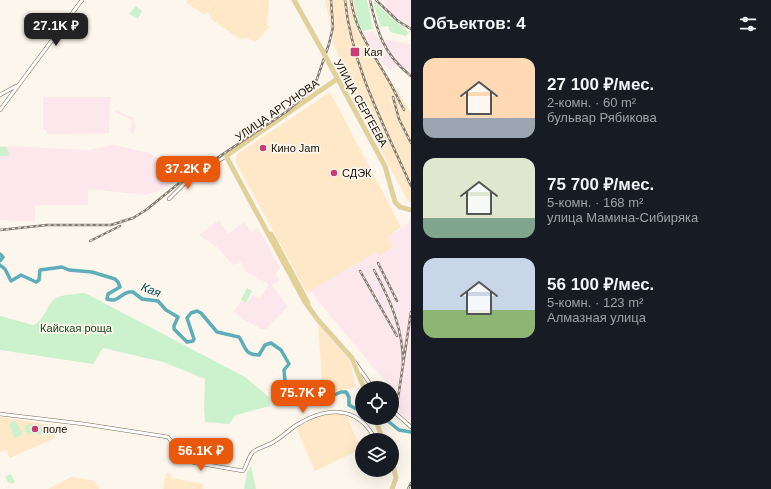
<!DOCTYPE html>
<html lang="ru">
<meta charset="utf-8">
<style>
:root{--surface:#171b24;--page:#20242c;--text:#f1f3f6;--muted:#9ea1a6;--accent:#ea580c}
body{margin:0;font-family:Helvetica,sans-serif;background:var(--page);color:var(--text);height:100vh;display:flex;flex-direction:column;font-size:15px;white-space:nowrap}
*{box-sizing:border-box;margin:0}
p{font-size:13px;color:var(--muted)}
.icon{flex:none;width:22px;height:22px;fill:none;stroke:currentColor;stroke-width:2;stroke-linecap:round;stroke-linejoin:round}
.map{position:relative;flex:1;overflow:hidden}
.drawer{display:flex;flex-direction:column;background:var(--surface);width:360px}
.drawer>*{flex:none}
.controls{position:absolute;left:355px;top:381px;display:grid;gap:8px}
.controls a{display:grid;place-items:center;width:44px;height:44px;border-radius:50%;background:var(--surface);box-shadow:0 4px 16px #0002;font-size:20px}
.price{position:absolute;translate:-50% -34px;padding:0 9px;border-radius:8px;background:var(--accent);color:#fff;font-size:13px;line-height:26px;filter:drop-shadow(0 1px 2px #0008)}
.price::after{content:'';position:absolute;left:50%;top:24px;width:12px;height:9px;margin-left:-6px;background:inherit;clip-path:polygon(0 0,100% 0,50% 100%)}
.price.current{background:#222;color:#fff}
ul{padding:0;list-style:none}
li{display:flex;align-items:center;gap:12px;height:100px;padding:0 12px}
li span{display:grid;place-items:center;flex:none;width:112px;height:80px;border-radius:12px;color:#555}
li>.icon{margin-inline-start:auto}
span .icon{width:48px;height:48px;fill:#fffc;stroke-width:1}
li b{font-size:17px}
h2{display:flex;justify-content:space-between;align-items:center;height:48px;padding:0 12px;font-size:17px}
main{display:flex;flex:1;min-height:0}
.map>svg:first-child{display:block}
</style>
<main>
<div class="map">
<svg width="411" height="489" viewBox="0 0 411 489">
<rect width="100%" height="100%" fill="#fdf6ec"/>
<g fill="#fee8c7">
<path d="M187 0H215L214 2 216 0H268L269 4 267 25 270 27 255 42 248 38 240 39 212 20 208 11 205 15 186 2Z"/>
<path d="M325 0H354L357 20 364 39 411 113V203L408 201 394 175 355 99 334 44Z"/>
<path d="M330 92 401 227 388 237 393 247 378 257 377 252 307 293 235 161 237 154Z"/>
<path d="M318 324 350 360 356 387 323 394Z"/>
<path d="M328 414H340L347 416 361 449 315 471 296 427Z"/>
<path d="M0 417 51 425 55 438 10 458 6 450 0 453Z"/>
<path d="M166 473 171 474V478L204 484 203 489H163Z"/>
<path d="M71 477 95 481 99 489H48Z"/>
</g>
<g fill="#fce7ec">
<path d="M384 0H411V27L400 21 387 9Z"/>
<path d="M374 31 380 42 388 40 411 44V78L397 66 390 71 374 53 367 41 365 33Z"/>
<path d="M43 97H110L109 133 47 134V131L43 129Z"/>
<path d="M116 110 133 118 135 126 134 134 130 133 132 120 115 112Z"/>
<path d="M114 145 149 153 165 162 167 159 180 169 182 173 179 174 181 179 166 188 146 195 88 189V205H35V221L0 220V146L89 150Z"/>
<path d="M410 217 411 218V422L399 413 401 409 392 402V388H384L387 383 310 291 377 252 378 256 393 248 388 237 408 224Z"/>
<path d="M219 220 228 234 244 222 251 232 258 228 280 268 275 274 279 281 272 286 288 306 266 329H261L243 319 234 311 241 301 246 304 252 295 260 299 269 284 246 272 241 261 233 265 217 247 199 235Z"/>
</g>
<g fill="#cbf2cd">
<path d="M354 0H367L373 29 362 31 357 20Z"/>
<path d="M373 1 409 33 406 36 390 32 388 26 382 27 379 22Z"/>
<path d="M136 6 142 11 138 19 129 14Z"/>
<path d="M0 147H7L9 156H0Z"/>
<path d="M247 288 252 291 246 303 241 300Z"/>
<path d="M85 293 245 377 269 397 270 406 236 415 229 424 205 422 204 407 205 379 163 362 103 348 93 364 0 350V316L33 325C43 321 46 309 52 301 58 294 76 294 85 293Z"/>
<path d="M15 420 23 434 16 438 14 437 9 424Z"/>
<path d="M29 424 44 426 47 430 46 434 43 435 26 433 25 426Z"/>
<path d="M251 466 256 489H244L247 473Z"/>
<path d="M11 474 15 482 11 484 10 482 8 483 5 476Z"/>
</g>
<g fill="none" stroke-linecap="round" stroke-linejoin="round">
<g stroke="#5daeb8" stroke-width="3.5">
<path d="M0 254 3 257 0 261"/>
<path d="M0 265 5 269 11 281 21 275 36 282 39 280 40 270 62 267 69 270 92 272 115 279 118 282 120 287 108 294 107 299C118 303 120 294 129 292H133L142 299 158 301 166 310 178 317 174 326V329L187 342 193 341 194 339 187 318 191 313 197 311 201 313 217 332 239 337C246 347 244 355 259 355L265 345 271 343 281 350 289 364 284 370 285 381 299 395 316 403 341 392H346L349 397V405L362 412"/>
<path d="M384 418 399 430 411 432"/>
</g>
<g stroke="#786952" stroke-width="4">
<g id="tertiary">
<path d="M0 95 16 86"/>
<path d="M0 110 82 0"/>
<path d="M169 199 186 182 226 156"/>
<path d="M354 361 373 388"/>
<path d="M392 410 411 427"/>
<path d="M0 414 84 424 168 437 171 441V455L174 459 243 471C247 466 248 457 253 452 259 447 268 446 275 441 282 437 288 431 295 426 325 407 357 404 375 439L382 436"/>
</g>
</g>
<g stroke="#d5d4d2" stroke-width="5">
<g id="primary">
<path d="M294 0 322 50"/>
<path d="M329 63 385 166 395 202 400 207 411 210"/>
<path d="M337 79 226 156 305 302 318 320 352 358 364 388"/>
<path d="M271 234 308 303"/>
<path d="M375 418 383 440"/>
<path d="M392 461 396 478 392 489"/>
</g>
</g>
<use href="#tertiary" stroke="#fff" stroke-width="3"/>
<use href="#primary" stroke="#e3d192" stroke-width="4"/>
<g stroke="#807a71" stroke-width="2.5">
<g id="rail">
<path d="M345 0C352 67 384 125 411 186"/>
<path d="M351 0C355 30 372 51 386 76 393 87 398 99 404 110"/>
<path d="M370 0C377 32 384 55 411 76"/>
<path d="M376 0 398 21 411 29"/>
<path d="M393 97 399 119 411 143"/>
<path d="M0 230 47 225H111L133 218 146 210 178 184 286 112 308 93 317 79 329 44 333 27 331 0"/>
<path d="M90 241 120 226"/>
<path d="M378 263 397 301"/>
<path d="M374 270C390 299 404 331 403 365"/>
<path d="M360 271 397 336"/>
<path d="M398 398 411 312"/>
<path d="M408 489 411 483"/>
</g>
</g>
<use href="#rail" stroke="#fdf6ec" stroke-width="1" stroke-dasharray="3" stroke-linecap="butt"/>
<g stroke="#d5d4d2" stroke-width="5" stroke-linecap="butt">
<path id="primary-bridge" d="M322 50 329 63"/>
</g>
<use href="#primary-bridge" stroke="#e3d192" stroke-width="4"/>
</g>
<g fill="#c73d75" stroke="#fdf6ec" stroke-width="1.5">
<rect x="350" y="47" width="10" height="10" rx="2"/>
<circle cx="263" cy="148" r="4"/>
<circle cx="334" cy="173" r="4"/>
<circle cx="35" cy="429" r="4"/>
</g>
<g text-anchor="middle" dominant-baseline="central" stroke-width="3.5" stroke-linejoin="round" paint-order="stroke">
<g font-size="11" fill="#150f06" stroke="#fdf6ec" text-anchor="start">
<text x="364" y="52">Кая</text>
<text x="271" y="148">Кино Jam</text>
<text x="342" y="173">СДЭК</text>
<text x="43" y="429">поле</text>
</g>
<g font-size="11" fill="#150f06" stroke="#fdf6ec">
<text transform="translate(361 103) rotate(61)">УЛИЦА СЕРГЕЕВА</text>
<text transform="translate(277 110) rotate(-35)">УЛИЦА АРГУНОВА</text>
</g>
<g font-size="11" fill="#14471c" stroke="#fdf6ec">
<text x="76" y="328">Кайская роща</text>
</g>
<g font-size="12" font-style="italic" fill="#004c54" stroke="#fdf6ec">
<text transform="translate(151 290) rotate(22)">Кая</text>
</g>
</g>
</svg>
<div class="controls">
<a><svg class="icon" aria-label="locate" viewBox="0 0 24 24"><circle cx="12" cy="12" r="6"/><path d="M12 2v4M12 18v4M2 12h4M18 12h4"/></svg></a>
<a><svg class="icon" aria-label="layers" viewBox="0 0 24 24"><path d="M12 4l9 5-9 5-9-5zM3 14l9 5 9-5"/></svg></a>
</div>
<b class="price current" style="left:56px;top:47px">27.1K ₽</b>
<b class="price" style="left:188px;top:190px">37.2K ₽</b>
<b class="price" style="left:303px;top:414px">75.7K ₽</b>
<b class="price" style="left:201px;top:472px">56.1K ₽</b>
</div>
<section class="drawer">
<h2>Объектов: 4<svg class="icon" aria-label="filters" viewBox="0 0 24 24"><path d="M4 7h16M4 17h16"/><circle cx="9" cy="7" r="2"/><circle cx="15" cy="17" r="2"/></svg></h2>
<ul>
<li><span style="background:linear-gradient(#ffd9b3 75%,#9aa5b1 0)"><svg class="icon" aria-label="home" viewBox="0 0 24 24"><path d="M3 11l9-7 9 7M6 9v11h12V9"/></svg></span><div><b>27 100 ₽/мес.</b><p>2-комн. · 60 m²</p><p>бульвар Рябикова</p></div></li>
<li><span style="background:linear-gradient(#dfe7d0 75%,#7fa58c 0)"><svg class="icon" aria-label="home" viewBox="0 0 24 24"><path d="M3 11l9-7 9 7M6 9v11h12V9"/></svg></span><div><b>75 700 ₽/мес.</b><p>5-комн. · 168 m²</p><p>улица Мамина-Сибиряка</p></div></li>
<li><span style="background:linear-gradient(#c9d6e8 65%,#8fb573 0)"><svg class="icon" aria-label="home" viewBox="0 0 24 24"><path d="M3 11l9-7 9 7M6 9v11h12V9"/></svg></span><div><b>56 100 ₽/мес.</b><p>5-комн. · 123 m²</p><p>Алмазная улица</p></div></li>
</ul>
</section>
</main>
